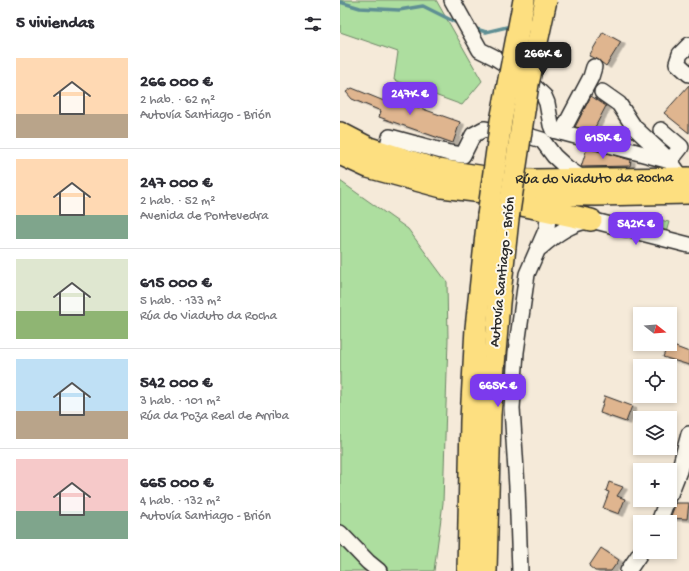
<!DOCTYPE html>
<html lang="es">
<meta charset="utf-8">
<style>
:root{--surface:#fff;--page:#f2f2f3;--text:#2b2b33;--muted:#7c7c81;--line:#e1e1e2;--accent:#7c3aed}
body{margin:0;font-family:"Gochi Hand",sans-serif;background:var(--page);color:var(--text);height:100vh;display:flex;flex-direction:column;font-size:15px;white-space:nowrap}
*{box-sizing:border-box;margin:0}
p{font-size:13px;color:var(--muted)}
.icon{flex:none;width:22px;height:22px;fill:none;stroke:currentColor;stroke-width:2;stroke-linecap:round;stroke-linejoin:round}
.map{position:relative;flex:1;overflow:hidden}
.sheet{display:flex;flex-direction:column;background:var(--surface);width:340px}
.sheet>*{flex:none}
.needle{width:26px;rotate:107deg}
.controls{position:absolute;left:293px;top:307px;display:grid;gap:8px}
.controls a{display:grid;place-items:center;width:44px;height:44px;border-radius:0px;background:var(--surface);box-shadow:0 2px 6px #0003;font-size:20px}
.price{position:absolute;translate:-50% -34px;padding:0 9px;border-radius:8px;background:var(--accent);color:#fff;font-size:13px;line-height:26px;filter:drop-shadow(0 1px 2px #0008)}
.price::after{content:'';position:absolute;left:50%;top:24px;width:12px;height:9px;margin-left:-6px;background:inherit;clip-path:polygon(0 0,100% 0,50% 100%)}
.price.current{background:#222;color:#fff}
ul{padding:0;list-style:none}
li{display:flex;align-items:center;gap:12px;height:100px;padding:0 16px}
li+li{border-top:1px solid var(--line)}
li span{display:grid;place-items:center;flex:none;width:112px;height:80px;border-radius:0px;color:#555}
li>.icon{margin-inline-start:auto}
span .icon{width:48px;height:48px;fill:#fffc;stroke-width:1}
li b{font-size:17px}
h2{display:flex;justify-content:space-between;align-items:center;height:48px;padding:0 16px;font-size:17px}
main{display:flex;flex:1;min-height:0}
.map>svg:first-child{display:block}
</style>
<main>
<section class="sheet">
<h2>5 viviendas<svg class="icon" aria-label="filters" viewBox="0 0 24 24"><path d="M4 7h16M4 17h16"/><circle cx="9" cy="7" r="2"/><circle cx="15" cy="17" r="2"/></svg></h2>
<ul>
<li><span style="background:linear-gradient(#ffd9b3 70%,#b9a48a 0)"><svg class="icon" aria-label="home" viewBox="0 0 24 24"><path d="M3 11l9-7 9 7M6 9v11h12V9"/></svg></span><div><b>266 000 €</b><p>2 hab. · 62 m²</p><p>Autovía Santiago - Brión</p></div></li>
<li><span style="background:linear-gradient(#ffd9b3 70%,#7fa58c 0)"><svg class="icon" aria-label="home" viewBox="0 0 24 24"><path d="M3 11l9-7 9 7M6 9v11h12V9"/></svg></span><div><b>247 000 €</b><p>2 hab. · 52 m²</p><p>Avenida de Pontevedra</p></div></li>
<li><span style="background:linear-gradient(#dfe7d0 65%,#8fb573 0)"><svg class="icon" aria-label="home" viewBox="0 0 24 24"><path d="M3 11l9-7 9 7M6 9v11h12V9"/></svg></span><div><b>615 000 €</b><p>5 hab. · 133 m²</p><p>Rúa do Viaduto da Rocha</p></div></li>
<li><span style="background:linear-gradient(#bfe0f5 65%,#b9a48a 0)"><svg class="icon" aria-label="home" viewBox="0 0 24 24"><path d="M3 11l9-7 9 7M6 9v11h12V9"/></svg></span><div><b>542 000 €</b><p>3 hab. · 101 m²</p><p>Rúa da Poza Real de Arriba</p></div></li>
<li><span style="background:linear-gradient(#f6c9c9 65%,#7fa58c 0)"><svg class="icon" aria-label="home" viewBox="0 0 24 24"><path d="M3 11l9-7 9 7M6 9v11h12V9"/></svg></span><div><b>665 000 €</b><p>4 hab. · 132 m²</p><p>Autovía Santiago - Brión</p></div></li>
</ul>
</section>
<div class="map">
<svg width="349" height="571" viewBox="0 0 349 571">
<defs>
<filter id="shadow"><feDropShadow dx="4.5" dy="2.5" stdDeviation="0" flood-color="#0004"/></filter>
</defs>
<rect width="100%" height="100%" fill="#f5ead9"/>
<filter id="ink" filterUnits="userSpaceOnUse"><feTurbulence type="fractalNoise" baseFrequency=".025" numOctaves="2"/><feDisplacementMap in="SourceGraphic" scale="8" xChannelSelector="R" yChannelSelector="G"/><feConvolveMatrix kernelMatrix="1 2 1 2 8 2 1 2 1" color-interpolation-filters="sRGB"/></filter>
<g filter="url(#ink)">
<g fill="#adde9f" stroke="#6c8465">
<path d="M0 0H96L142 81 122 105 54 80 58 52 0 32Z"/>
<path d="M0 181 68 229 107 282 108 339 103 503 94 571H0Z"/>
<path d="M316 219 329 222 325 236 292 227 293 221 306 224 307 220 315 222Z"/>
</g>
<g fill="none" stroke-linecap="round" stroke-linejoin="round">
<g stroke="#5e8f94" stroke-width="3.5">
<path d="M0 2 20 8 59 10 83 6 119 24"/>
<path d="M133 28 146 32 171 26"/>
</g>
</g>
<g fill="#dfb58f" stroke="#2b2b2b" filter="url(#shadow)">
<path d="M263 32 281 42 266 66 257 59 249 56Z"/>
<path d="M349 85V133L324 113Z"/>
<path d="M12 88 44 101 46 96 120 122 113 143 39 117 41 111 12 99 6 92Z"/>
<path d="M251 96 266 106 253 131 235 127Z"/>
<path d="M247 148 291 160 290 166 241 167Z"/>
<path d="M328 344 349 352V365L323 357Z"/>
<path d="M265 396 292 406 286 422 260 413Z"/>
<path d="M269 482 283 487 277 496 285 499 279 514 263 508 269 492 266 491Z"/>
<path d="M336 503H349L347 519 330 518Z"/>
<path d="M261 548 279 560 271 571H255L249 566Z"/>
</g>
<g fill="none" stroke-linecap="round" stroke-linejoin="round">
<g stroke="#2b2b2b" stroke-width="18">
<g id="minor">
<path d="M112 0 140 50 154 57 181 74 204 96 207 103 211 125 213 130 330 161 342 178"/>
<path d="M349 45 340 54 337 63 349 74"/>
<path d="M262 92 279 104 294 127 330 161 341 147 321 130"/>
<path d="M222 132 251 77 254 67"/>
<path d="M46 154 50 137 109 153 123 155 133 135 144 129 192 137 202 140 214 156 226 167 243 179"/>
<path d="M201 247C216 234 231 223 251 220L349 245"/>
<path d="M330 494 339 471 349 434"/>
<path d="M319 522 327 500"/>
<path d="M0 533 28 562 39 571"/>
<path d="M180 571 177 487 172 408 176 352 187 274 207 228 208 217 204 209"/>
<path d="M288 571 301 552"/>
</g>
</g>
<g stroke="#2b2b2b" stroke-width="24">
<g id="highway">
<path id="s1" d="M0 133 29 148 98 170 159 179 194 180 349 178"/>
<path d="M0 154 28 167 102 187 159 194 256 195 349 193"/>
<path d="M177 204 251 220"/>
<path d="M128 571 131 420 136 328 148 216"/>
<path d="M146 571 150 415 159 303 168 219"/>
</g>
</g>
<use href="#minor" stroke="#fbf7ec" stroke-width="15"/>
<use href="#highway" stroke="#fddf80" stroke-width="21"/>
<g stroke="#2b2b2b" stroke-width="24" stroke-linecap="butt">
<g id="highway-bridge">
<path d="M148 216 161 121 184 0"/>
<path d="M168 219 188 84 206 0"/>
</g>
</g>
<use href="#highway-bridge" stroke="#fddf80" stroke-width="21"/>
</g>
</g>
<g text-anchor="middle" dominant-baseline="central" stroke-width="4" stroke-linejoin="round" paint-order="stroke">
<g font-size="15" fill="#2b2b2b" stroke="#fbf7ec">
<text stroke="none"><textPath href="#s1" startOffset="262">Rúa do Viaduto da Rocha</textPath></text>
<text transform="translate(163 272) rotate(-84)">Autovía Santiago - Brión</text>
</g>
</g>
</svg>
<div class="controls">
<a><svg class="needle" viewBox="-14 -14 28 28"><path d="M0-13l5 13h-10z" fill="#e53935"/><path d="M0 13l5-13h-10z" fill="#7c7c81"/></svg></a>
<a><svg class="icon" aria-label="locate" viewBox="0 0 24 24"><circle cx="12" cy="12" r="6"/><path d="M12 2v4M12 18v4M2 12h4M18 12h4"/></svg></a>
<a><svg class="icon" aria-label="layers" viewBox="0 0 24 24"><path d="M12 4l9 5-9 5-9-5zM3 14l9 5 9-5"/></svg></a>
<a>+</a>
<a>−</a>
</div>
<b class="price current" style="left:203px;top:76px">266K €</b>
<b class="price" style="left:70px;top:116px">247K €</b>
<b class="price" style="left:263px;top:160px">615K €</b>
<b class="price" style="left:296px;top:246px">542K €</b>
<b class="price" style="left:158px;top:408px">665K €</b>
</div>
</main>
